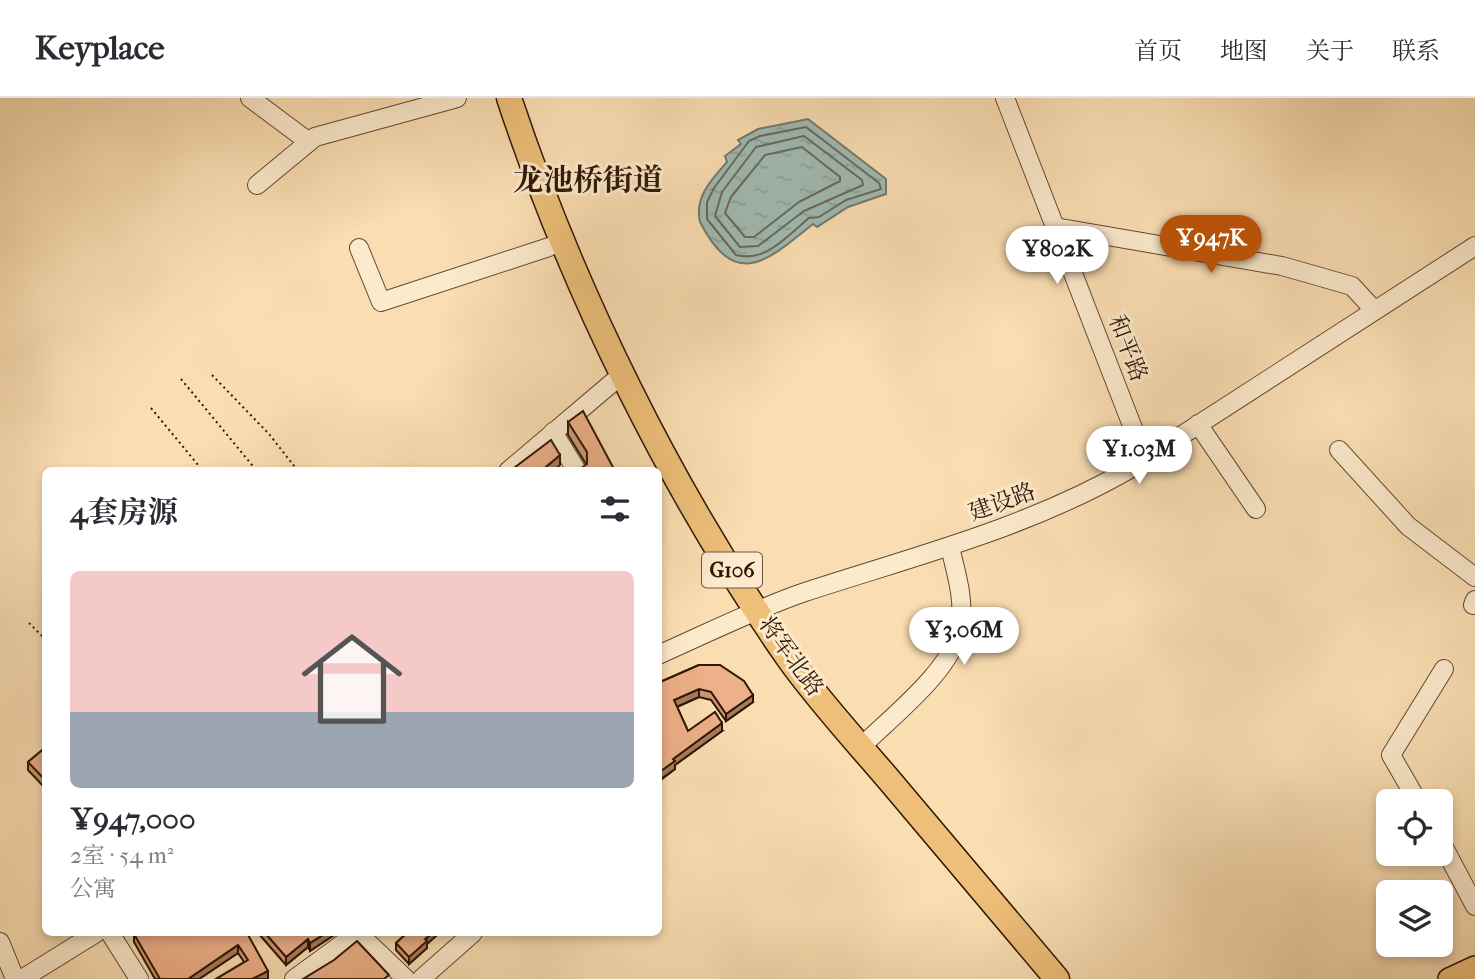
<!DOCTYPE html>
<html lang="zh">
<meta charset="utf-8">
<style>
:root{--surface:#fff;--page:#f7f7f7;--text:#2b2b33;--muted:#7c7c81;--line:#e1e1e2;--accent:#b45309}
body{margin:0;font-family:"IM FELL French Canon","Noto Serif SC",serif;background:var(--page);color:var(--text);height:100vh;display:flex;flex-direction:column;font-size:26px;white-space:nowrap}
*{box-sizing:border-box;margin:0}
p{font-size:23px;color:var(--muted)}
.icon{flex:none;width:38px;height:38px;fill:none;stroke:currentColor;stroke-width:2;stroke-linecap:round;stroke-linejoin:round}
.map{position:relative;flex:1;overflow:hidden}
.details{position:absolute;left:42px;top:369px;width:620px;height:469px;display:flex;flex-direction:column;background:var(--surface);border-radius:10px;box-shadow:0 4px 10px #0003}
.details>*{flex:none}
.fabs{position:absolute;left:1376px;top:691px;display:grid;gap:14px}
.fabs a{display:grid;place-items:center;width:77px;height:77px;border-radius:10px;background:var(--surface);box-shadow:0 4px 10px #0003;font-size:35px}
.price{position:absolute;translate:-50% -60px;padding:0 16px;border-radius:24px;background:#fff;color:#222;font-size:23px;line-height:46px;filter:drop-shadow(0 2px 4px #0008)}
.price::after{content:'';position:absolute;left:50%;top:42px;width:21px;height:16px;margin-left:-10px;background:inherit;clip-path:polygon(0 0,100% 0,50% 100%)}
.price.on{background:var(--accent);color:#fff}
ul{padding:0;list-style:none}
li{display:grid;align-content:center;gap:14px;height:371px;padding:0 28px}
li+li{border-top:2px solid var(--line)}
li span{display:grid;place-items:center;height:217px;border-radius:10px;color:#555}
li>.icon{margin-inline-start:auto}
span .icon{width:126px;height:126px;fill:#fffc;stroke-width:1}
li b{font-size:30px}
h2{display:flex;justify-content:space-between;align-items:center;height:84px;padding:0 28px;font-size:30px}
header{display:flex;align-items:center;gap:42px;box-sizing:border-box;height:98px;padding:0 35px;background:var(--surface);border-bottom:2px solid var(--line)}
header strong{font-size:33px}
nav{display:flex;gap:38px;margin-inline-start:auto;font-size:24px}
.map>svg:first-child{display:block}
</style>
<header>
<strong>Keyplace</strong>
<nav><a>首页</a><a>地图</a><a>关于</a><a>联系</a></nav>
</header>
<div class="map">
<svg width="1475" height="881" viewBox="0 0 1475 881">
<defs>
<pattern id="water-ripples" width="26" height="14" patternUnits="userSpaceOnUse" patternTransform="scale(1.75)"><rect width="26" height="14" fill="#a0bbb4"/><path d="M2 4q2-2 4 0t4 0M15 11q2-2 4 0t4 0" fill="none" stroke="#8aa099"/></pattern>
</defs>
<rect width="100%" height="100%" fill="#fadeb2"/>
<filter id="stains"><feTurbulence type="fractalNoise" baseFrequency=".00286" numOctaves="4"/><feColorMatrix values="0 0 0 0 .2 0 0 0 0 .09 0 0 0 0 .02 0 0 0 .5 -.17"/></filter>
<radialGradient id="worn" r=".72"><stop offset=".6" stop-color="#630" stop-opacity="0"/><stop offset="1" stop-color="#630" stop-opacity=".3"/></radialGradient>
<path fill="url(#water-ripples)" stroke="#73796e" stroke-width="2" d="M808 21 886 81V96L848 109 817 129 813 126C768 162 736 194 700 124 694 99 712 81 727 64L725 58 741 46 738 42 758 31Z"/>
<g fill="none" stroke-linecap="round" stroke-linejoin="round">
<g stroke="#68695c" stroke-width="2">
<path d="M806 29 879 85 881 91 846 102 819 119 809 120C788 137 766 165 736 157L707 121V104L714 90 749 43 760 38Z"/>
<path d="M804 38 862 82 863 87 804 113 758 148 740 149 715 118 722 94 756 49Z"/>
<path d="M802 49 840 79V83L799 104 754 139H745L725 115 731 99 765 57Z"/>
</g>
<g stroke="#624930" stroke-width="20">
<g id="minor">
<path d="M250 0 309 44"/>
<path d="M1005 0 1145 361"/>
<path d="M257 87 315 39 457 0"/>
<path d="M1055 129 1282 168 1352 188 1374 212"/>
<path d="M359 150 381 204 549 149"/>
<path d="M1198 326 1256 411"/>
<path d="M553 334 577 373"/>
<path d="M1339 352 1408 428 1475 479"/>
<path d="M508 373 613 284"/>
<path d="M1473 507 1475 502"/>
<path d="M658 557C706 536 755 511 805 494 915 458 1027 430 1128 372L1475 148"/>
<path d="M861 649C891 619 953 572 960 529 965 502 956 475 950 449"/>
<path d="M1418 704 1391 657 1444 571"/>
<path d="M1440 742 1475 808"/>
<path d="M110 835 139 881"/>
<path d="M358 835 406 881"/>
<path d="M0 844 15 881"/>
<path d="M22 881 96 835"/>
<path d="M294 881 357 835"/>
<path d="M421 881 473 835"/>
</g>
</g>
<g stroke="#301705" stroke-width="24">
<path id="major" d="M1449 881 1475 869"/>
</g>
<g stroke="#301705" stroke-width="27">
<path id="highway" d="M509 0C573 193 672 394 789 561 819 603 856 643 890 683 945 749 1001 815 1057 881"/>
</g>
<g stroke="#301705" stroke-width="2" stroke-dasharray="2 3.5" stroke-linecap="butt">
<path d="M212 277 269 336 298 373"/>
<path d="M181 281 257 373"/>
<path d="M151 310 203 373"/>
<path d="M29 525 46 542"/>
</g>
<use href="#minor" stroke="#fceacd" stroke-width="18"/>
<use href="#major" stroke="#edbf79" stroke-width="21"/>
<use href="#highway" stroke="#edbf79" stroke-width="24"/>
</g>
<g fill="#cc9775" stroke="#301705" stroke-width="2">
<path d="M568 324 615 373 586 366 568 337Z"/>
<path d="M699 567 753 604 726 623 711 602 699 599 677 609 688 633H722L675 667V671L662 681 658 585Z"/>
<path d="M46 649V691L28 672V664Z"/>
<path d="M247 835 268 880 267 881H216L244 864 238 855 199 881H155L134 844V836Z"/>
<path d="M258 835H337L310 853 308 849 286 867Z"/>
<path d="M407 835H439L427 846V850L409 866 396 852V845Z"/>
</g>
<g fill="#a67b5f" stroke="#301705" stroke-width="2">
<path d="M560 357V367L553 373H541Z"/>
<path d="M699 591V599L674 610V602Z"/>
<path d="M753 597V604L726 623V616Z"/>
<path d="M722 625V633L675 667V671L658 683V675L673 661Z"/>
<path d="M326 835H337L310 853V845Z"/>
<path d="M432 835H439L427 846V850L409 866V859Z"/>
<path d="M308 841V849L286 867V859Z"/>
<path d="M238 847V855L199 881H188Z"/>
<path d="M268 873V880L267 881H252Z"/>
</g>
<g fill="#edb088" stroke="#301705" stroke-width="2">
<path d="M583 313 615 373H577L587 366V354L568 324Z"/>
<path d="M551 342 560 357 541 373H510Z"/>
<path d="M699 567H720L744 583 753 597 726 616 711 594 699 591 674 602 688 633 715 614 722 625 673 661 675 663 658 675V585Z"/>
<path d="M46 649V683L28 664Z"/>
<path d="M136 835H247L268 873 252 881H216L248 862 238 847 188 881H160L134 836Z"/>
<path d="M265 835H326L310 845 308 841 286 859Z"/>
<path d="M407 835H432L425 841 427 843 409 859 396 845Z"/>
<path d="M357 843 389 877 384 881H303L334 862Z"/>
</g>
<g text-anchor="middle" dominant-baseline="central" stroke-width="6" stroke-linejoin="round" paint-order="stroke">
<rect fill="#fceacd" stroke="#6d5641" stroke-width="2" x="702" y="454.5" width="60" height="35" rx="5"/>
<g font-size="21" font-weight="bold" fill="#301705">
<text x="732" y="472">G106</text>
</g>
<g font-size="23" fill="#301705" stroke="#fceacd">
<text transform="translate(1128 250) rotate(69)">和平路</text>
<text transform="translate(1002 404) rotate(-20)">建设路</text>
<text transform="translate(791 558) rotate(54)">将军北路</text>
</g>
<g font-size="30" font-weight="bold" fill="#301705" stroke="#fceacd">
<text x="588" y="82">龙池桥街道</text>
</g>
</g>
<rect width="100%" height="100%" filter="url(#stains)"/>
<rect width="100%" height="100%" fill="url(#worn)"/>
</svg>
<div class="fabs">
<a><svg class="icon" aria-label="locate" viewBox="0 0 24 24"><circle cx="12" cy="12" r="6"/><path d="M12 2v4M12 18v4M2 12h4M18 12h4"/></svg></a>
<a><svg class="icon" aria-label="layers" viewBox="0 0 24 24"><path d="M12 4l9 5-9 5-9-5zM3 14l9 5 9-5"/></svg></a>
</div>
<b class="price on" style="left:1211px;top:177px">¥947K</b>
<b class="price" style="left:1057px;top:188px">¥802K</b>
<b class="price" style="left:1139px;top:388px">¥1.03M</b>
<b class="price" style="left:964px;top:569px">¥3.06M</b>
<section class="details">
<h2>4套房源<svg class="icon" aria-label="filters" viewBox="0 0 24 24"><path d="M4 7h16M4 17h16"/><circle cx="9" cy="7" r="2"/><circle cx="15" cy="17" r="2"/></svg></h2>
<ul>
<li><span style="background:linear-gradient(#f6c9c9 65%,#9aa5b1 0)"><svg class="icon" aria-label="home" viewBox="0 0 24 24"><path d="M3 11l9-7 9 7M6 9v11h12V9"/></svg></span><div><b>¥947,000</b><p>2室 · 54 m²</p><p>公寓</p></div></li>
</ul>
</section>
</div>
